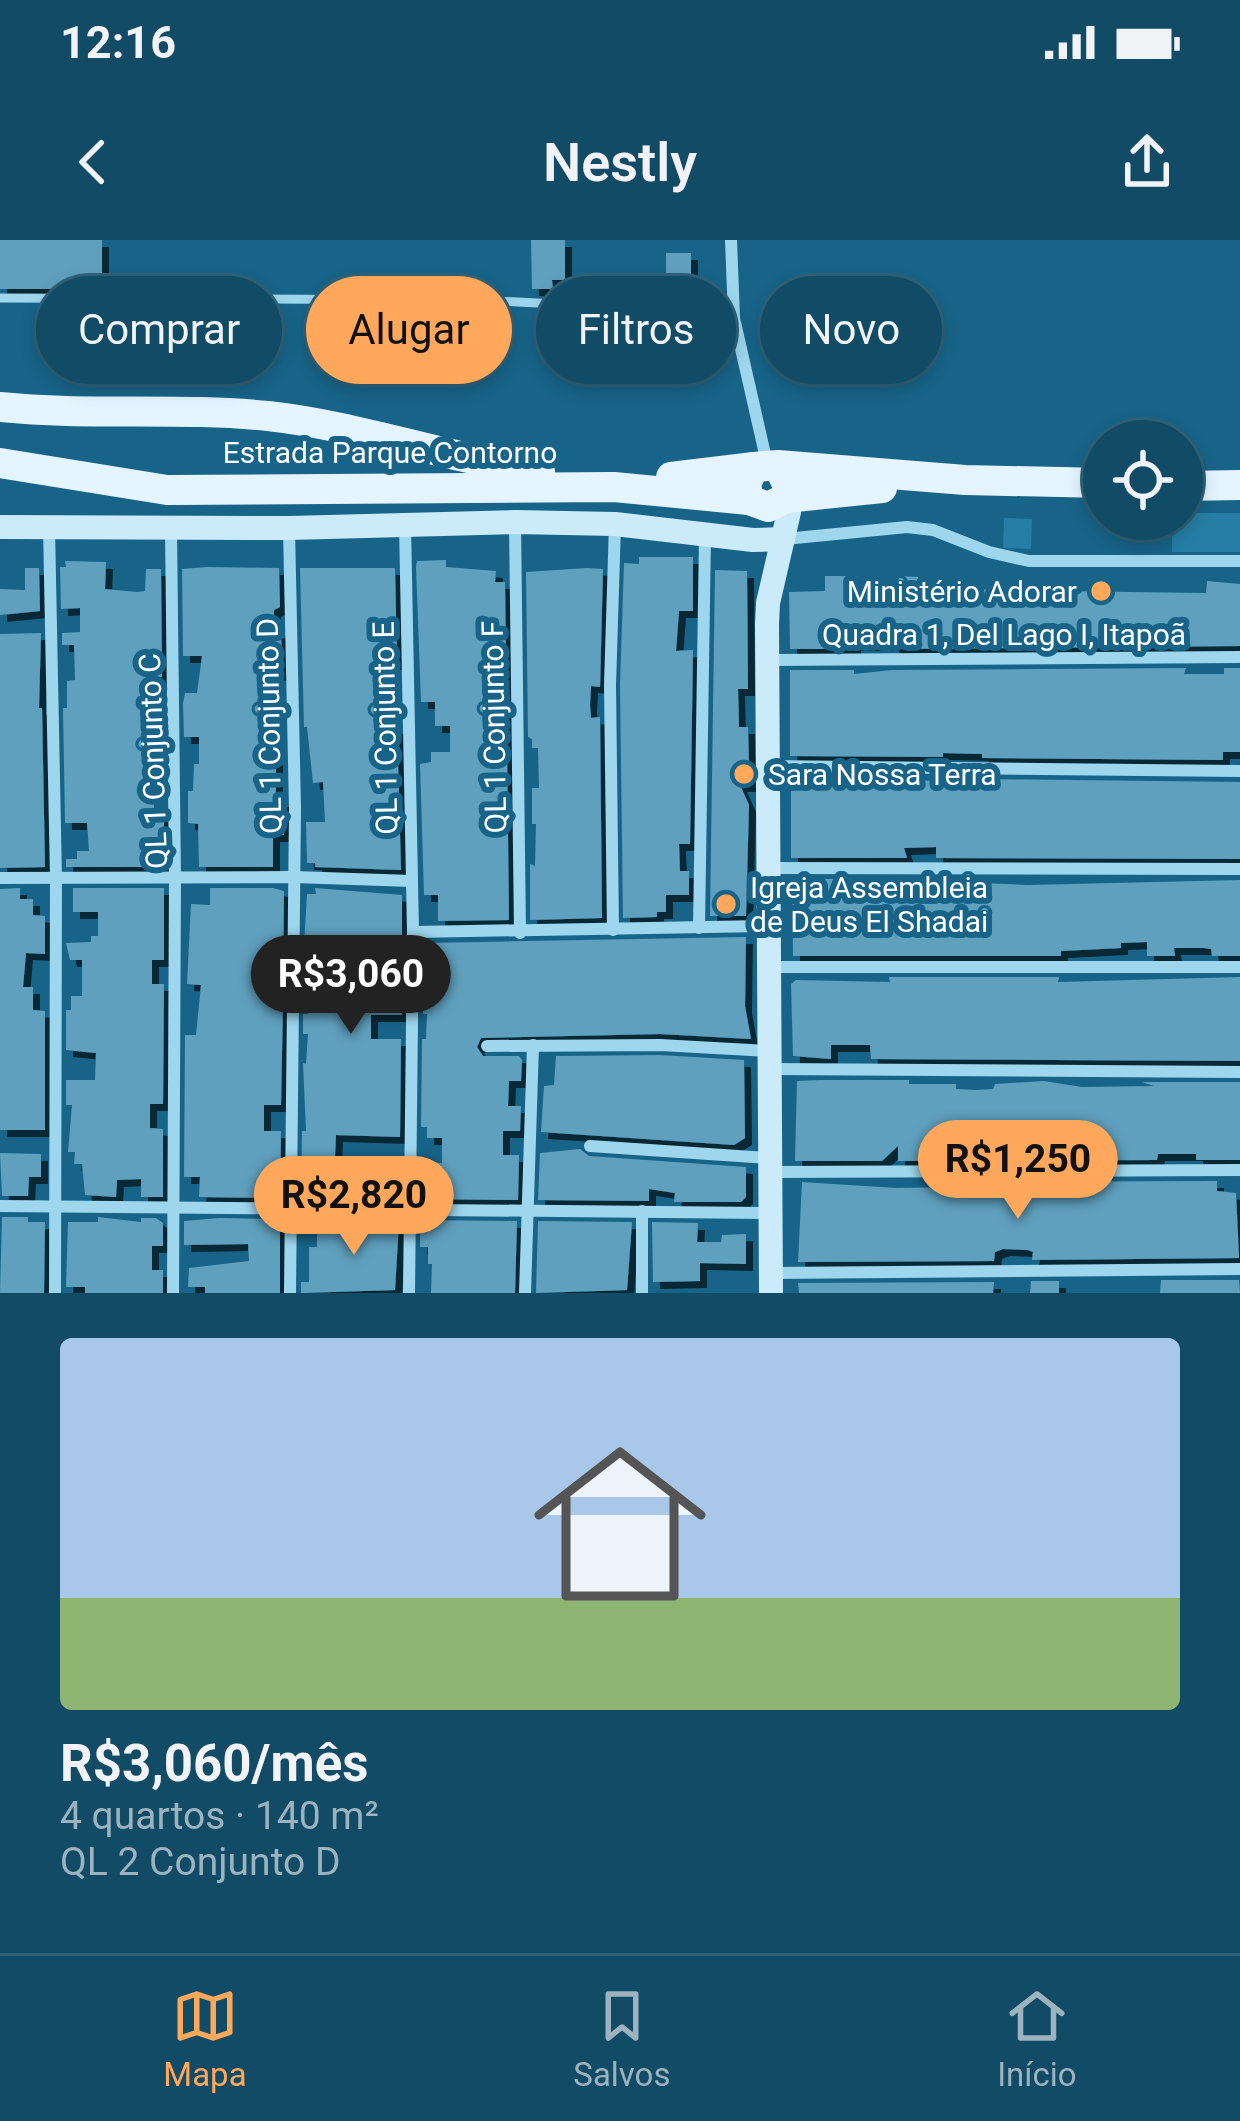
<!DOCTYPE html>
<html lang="pt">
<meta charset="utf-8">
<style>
:root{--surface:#114b66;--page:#1a526c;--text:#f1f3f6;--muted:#9cb3bf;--line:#30637a;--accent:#ffa75b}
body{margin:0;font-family:Roboto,sans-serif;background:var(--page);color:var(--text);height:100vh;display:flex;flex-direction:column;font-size:45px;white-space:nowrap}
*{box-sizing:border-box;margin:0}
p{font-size:39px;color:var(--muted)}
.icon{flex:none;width:66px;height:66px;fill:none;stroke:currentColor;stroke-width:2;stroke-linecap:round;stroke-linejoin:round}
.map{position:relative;height:1053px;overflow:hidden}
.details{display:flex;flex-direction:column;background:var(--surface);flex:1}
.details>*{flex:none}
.top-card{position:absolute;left:36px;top:36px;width:1170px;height:108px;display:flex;gap:24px}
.fabs{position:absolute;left:1083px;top:180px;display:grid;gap:24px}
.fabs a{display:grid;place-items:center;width:120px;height:120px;border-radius:50%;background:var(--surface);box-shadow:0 6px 18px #0003,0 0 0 3px var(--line);font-size:60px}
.price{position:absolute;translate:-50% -102px;padding:0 27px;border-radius:42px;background:var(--accent);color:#111;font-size:39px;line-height:78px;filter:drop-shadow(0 3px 6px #0008)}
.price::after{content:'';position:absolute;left:50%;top:72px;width:36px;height:27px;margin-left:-18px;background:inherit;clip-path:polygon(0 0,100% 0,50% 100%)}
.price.current{background:#222;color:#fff}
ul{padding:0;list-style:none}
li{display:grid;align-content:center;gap:24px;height:636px;padding:0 60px}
li span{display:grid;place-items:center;height:372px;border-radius:12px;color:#555}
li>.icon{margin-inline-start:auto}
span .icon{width:216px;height:216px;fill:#fffc;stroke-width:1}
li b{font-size:51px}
.pill{padding:0 42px;border-radius:54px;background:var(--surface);box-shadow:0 6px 18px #0003,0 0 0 3px var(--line);font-size:42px;line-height:108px}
.pill.current{background:var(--accent);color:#111}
.status{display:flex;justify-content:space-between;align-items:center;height:84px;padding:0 60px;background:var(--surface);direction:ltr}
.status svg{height:33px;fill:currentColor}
header{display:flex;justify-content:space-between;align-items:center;height:156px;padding:0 60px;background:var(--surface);font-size:54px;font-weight:600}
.tabs{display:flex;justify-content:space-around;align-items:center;height:168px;border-top:3px solid var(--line);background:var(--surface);font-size:33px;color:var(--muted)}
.tabs a{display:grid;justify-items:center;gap:6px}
.tabs .current{color:var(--accent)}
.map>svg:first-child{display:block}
</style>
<div class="status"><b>12:16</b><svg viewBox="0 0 49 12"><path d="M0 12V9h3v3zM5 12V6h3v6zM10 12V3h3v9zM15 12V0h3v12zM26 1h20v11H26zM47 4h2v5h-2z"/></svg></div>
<header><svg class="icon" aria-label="back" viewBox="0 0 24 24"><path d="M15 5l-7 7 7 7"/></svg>Nestly<svg class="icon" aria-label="share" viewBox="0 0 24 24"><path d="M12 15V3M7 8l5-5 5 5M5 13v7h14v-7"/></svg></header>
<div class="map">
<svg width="1240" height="1053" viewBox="0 0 1240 1053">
<defs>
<filter id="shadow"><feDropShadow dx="7" dy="7" stdDeviation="0" flood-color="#0009"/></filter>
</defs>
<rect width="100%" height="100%" fill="#176488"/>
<g fill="#267ea6">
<path d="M1182 273H1240V312H1172V279H1182Z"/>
<path d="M1004 278 1032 279 1031 309 1003 308Z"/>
</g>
<g fill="#5ea0be" filter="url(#shadow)">
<rect x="0" y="0" width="102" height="49"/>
<path d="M531 0H565V40H552L553 49H532Z"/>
<rect x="666" y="13" width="25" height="35"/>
<path d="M639 317H693V371H679L676 411 693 410 690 604H679L680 631H689V655H666V672H657V677L623 678 620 445 624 323 639 324Z"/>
<path d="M446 320V327L496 331 495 342H505L509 680 438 681V655H424L420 524 431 522V512H450V486H435V462H421L416 327 417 321Z"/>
<path d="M65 321 106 322 105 349 137 352 145 351 146 329H161L162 437 153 438V463H162L163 526H157V535L146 536 147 562H154V569H164V627H66V619H77V611H89L87 583H65L63 468H67V441L75 440 74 405H62V393L80 392V368L61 369 60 327H66Z"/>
<path d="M207 327 279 328 280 367 274 370V391H281L282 434H276V560H284V595H273V627H199L198 584 188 583V551H193L194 524H199V497H184L183 463 185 453H197L202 416H183L182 329Z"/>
<path d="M25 328H39L40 371 0 375V349L25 350Z"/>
<path d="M300 328H395L397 423H389L390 463 384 464V488L397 487 401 630 315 627V623H307L306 582H325L323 542 313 543 307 487H304Z"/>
<path d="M587 328 603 329 600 447 591 446 590 465 591 478 600 477 602 678 530 680V624L535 626 536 584H532V548H539L538 508H532V499L528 497 526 332Z"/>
<path d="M715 330 747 331 748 449H738L739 487H748L749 525 750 545H740L749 565 746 676H710Z"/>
<path d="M825 336H857L858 348H898L899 336 918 337V348L1052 351 1206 353 1207 341 1240 344V406L892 409V404H854V409H790L789 352 825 351Z"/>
<path d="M41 393 39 468H42L45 627 0 628V394Z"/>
<path d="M1186 428 1184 434H1224V428H1240V512H1223V520L982 518V514L943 513V517L790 516V430H854V434L892 430Z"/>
<path d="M791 537 981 542V539L1240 542V619L936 618V607L904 608 907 618H791Z"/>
<path d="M792 639H982L981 643 1028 645 1240 640V716H1212L1211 709 1204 708H1174L1175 716H1147V702L1121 703V708L1061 711V716H793Z"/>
<path d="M20 648V659H33V675L45 676V714L26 713 23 747H33V770L45 771V890H0V649Z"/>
<path d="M73 648H164V720H152V744H164L163 864H150V888L163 889V957H141V939L117 940 116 957 85 955 82 924H74L75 912H68L72 865H66V840H95L96 813 66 810V770H71V756H82V720H70L66 703 91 702V696H98V672H73Z"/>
<path d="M210 648H273L284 651 283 733H274L273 761H283L281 865H264V891H281L280 958 199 957 200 937H184L185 795H196L201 745 187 744 191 664 210 665Z"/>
<path d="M315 648 402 655V775H371V799H401L400 897 336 895 335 916 368 918V959L301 958 302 891H306L303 823 306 824 308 794H303V774H308L309 753 318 752V728H332V703L304 704 307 654H316Z"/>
<path d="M746 697 745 766 751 799 660 794 481 798 477 807 483 816H519L522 820 521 841H509L508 866H521L520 891H503V915H519L518 960 421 959 422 922 442 923V898H427V887H421L422 799H426L427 774H423V703Z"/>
<path d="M889 737H1059L1058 742 1240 737V821L871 819 870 805H831V819L793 816 791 744 796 740 890 742Z"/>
<path d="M660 815 744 820 745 898 734 905 541 892 544 846 554 845 556 816Z"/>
<path d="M820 840H909V844H956V849L976 850 993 849 995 844 1044 841 1082 847 1154 846 1142 842H1240V920H1196V914H1158L1157 920 898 921V906L882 921H795L797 841Z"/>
<path d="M580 909 589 916 746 927V957L741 962H674L675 953 649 949V961L538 960 540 913Z"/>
<path d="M0 913 41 914V937H29L28 956H2Z"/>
<path d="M1217 941V951L1236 953 1239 1018 1032 1020 1033 1012 1028 1010 1003 1009 995 1012 994 1021 798 1022 802 942 897 948 950 947 949 942Z"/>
<path d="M2 977H28V982H45L44 1053H0Z"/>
<path d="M98 977 141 982V978H156L163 983V1006H152V1030H163V1053H85V1047H66L68 982H98Z"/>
<path d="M219 978 274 979 280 983V1053H205V1047H188L189 1028 249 1021 248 1004 184 1005V981Z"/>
<path d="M420 980 517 981 515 1053H431L432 1024H428V1007H420Z"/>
<path d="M538 981 632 982 627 1050 536 1053Z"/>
<path d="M390 982H399L395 1050 301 1053V1042H309V1007H317V985Z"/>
<path d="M652 982 698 983 697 1002H721L722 995 746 994V1024L700 1023V1041L653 1042Z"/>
<path d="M1161 1040H1239L1240 1053H1160Z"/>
<path d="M1031 1041H1059V1053H1030Z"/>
<path d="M994 1042 993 1053H799L798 1043Z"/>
</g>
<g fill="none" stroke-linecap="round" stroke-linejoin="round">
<path stroke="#9ed6ee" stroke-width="9" d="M0 58 476 60 636 68 734 78"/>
<g stroke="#9ed6ee" stroke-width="12">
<path d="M731 0 734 78 767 223"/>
<path d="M515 282 520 693"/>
<path d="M405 285 413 692 409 1053"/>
<path d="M49 287 56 639 55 1053"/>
<path d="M171 289 175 639 173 1053"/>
<path d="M289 289 295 568 290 1053"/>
<path d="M785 299 907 287 933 290 989 312 1029 321H1240"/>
<path d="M767 420 1240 417"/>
<path d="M767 526 1240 531"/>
<path d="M768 628 1240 629"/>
<path d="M0 638 294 637 412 641"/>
<path d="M699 688 705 296"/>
<path d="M613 690 610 445 615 284"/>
<path d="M413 692 769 686"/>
<path d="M770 727H1240"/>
<path d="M487 806 660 805 769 811"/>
<path d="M770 829 1240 832"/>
<path d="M590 906 768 918"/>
<path d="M770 932 1240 930"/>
<path d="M0 966 770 973"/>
<path d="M771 1033 1240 1029"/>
<path d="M525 1053 533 805"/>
<path d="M642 1053V971"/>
</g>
<g stroke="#cbebfa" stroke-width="24">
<path d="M0 287 289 288 515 282 615 284 753 300 783 299"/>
<path d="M771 1053 767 384 768 363 789 272 786 258"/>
</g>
<g stroke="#e5f5ff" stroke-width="30">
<path d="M0 167C89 176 179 167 268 176 360 186 448 219 540 231"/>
<path d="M0 223 167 250 614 247 749 260"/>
<path d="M778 225 788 246 786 258 768 267 749 260 746 244 754 227 778 225 965 240 1104 243"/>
<path d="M671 237 754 227"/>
<path d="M1182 246 1240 245"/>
<path d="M786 258 882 248"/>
</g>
</g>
<g fill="#ffa75b" stroke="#176488" stroke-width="4.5">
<circle cx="1101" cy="351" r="12"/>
<circle cx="744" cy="534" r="12"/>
<circle cx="726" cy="664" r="12"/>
</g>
<g text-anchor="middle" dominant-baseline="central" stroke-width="12" stroke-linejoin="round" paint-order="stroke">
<g font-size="30" fill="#fff" stroke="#176488">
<text x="390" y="212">Estrada Parque Contorno</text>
<text x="1004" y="394">Quadra 1, Del Lago I, Itapoã</text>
<text transform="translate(269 486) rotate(-91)">QL 1 Conjunto D</text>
<text transform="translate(494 487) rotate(-91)">QL 1 Conjunto F</text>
<text transform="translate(385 488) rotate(-91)">QL 1 Conjunto E</text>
<text transform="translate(153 521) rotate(-92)">QL 1 Conjunto C</text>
</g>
<g font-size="30" fill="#fff" stroke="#176488" text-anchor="start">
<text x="1077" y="351" text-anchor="end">Ministério Adorar</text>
<text x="768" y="534">Sara Nossa Terra</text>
<text x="750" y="647">Igreja Assembleia<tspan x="750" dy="34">de Deus El Shadai</tspan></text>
</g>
</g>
</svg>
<div class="fabs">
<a><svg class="icon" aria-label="locate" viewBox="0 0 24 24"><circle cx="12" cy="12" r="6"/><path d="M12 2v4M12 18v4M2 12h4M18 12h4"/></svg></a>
</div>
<b class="price current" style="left:351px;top:797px">R$3,060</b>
<b class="price" style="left:1018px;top:982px">R$1,250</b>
<b class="price" style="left:354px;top:1018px">R$2,820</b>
<div class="top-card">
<a class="pill">Comprar</a>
<a class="pill current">Alugar</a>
<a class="pill">Filtros</a>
<a class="pill">Novo</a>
</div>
</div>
<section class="details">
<ul>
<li><span style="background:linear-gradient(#a9c7e8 70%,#8fb573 0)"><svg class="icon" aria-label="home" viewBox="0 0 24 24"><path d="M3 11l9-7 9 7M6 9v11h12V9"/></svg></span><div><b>R$3,060/mês</b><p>4 quartos · 140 m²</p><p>QL 2 Conjunto D</p></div></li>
</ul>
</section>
<nav class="tabs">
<a class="current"><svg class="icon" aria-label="map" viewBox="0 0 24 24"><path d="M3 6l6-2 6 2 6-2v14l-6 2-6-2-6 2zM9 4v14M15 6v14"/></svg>Mapa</a>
<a><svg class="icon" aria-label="saved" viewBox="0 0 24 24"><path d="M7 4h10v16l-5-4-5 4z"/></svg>Salvos</a>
<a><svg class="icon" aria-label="home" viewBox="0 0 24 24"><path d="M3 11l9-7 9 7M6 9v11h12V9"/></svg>Início</a>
</nav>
